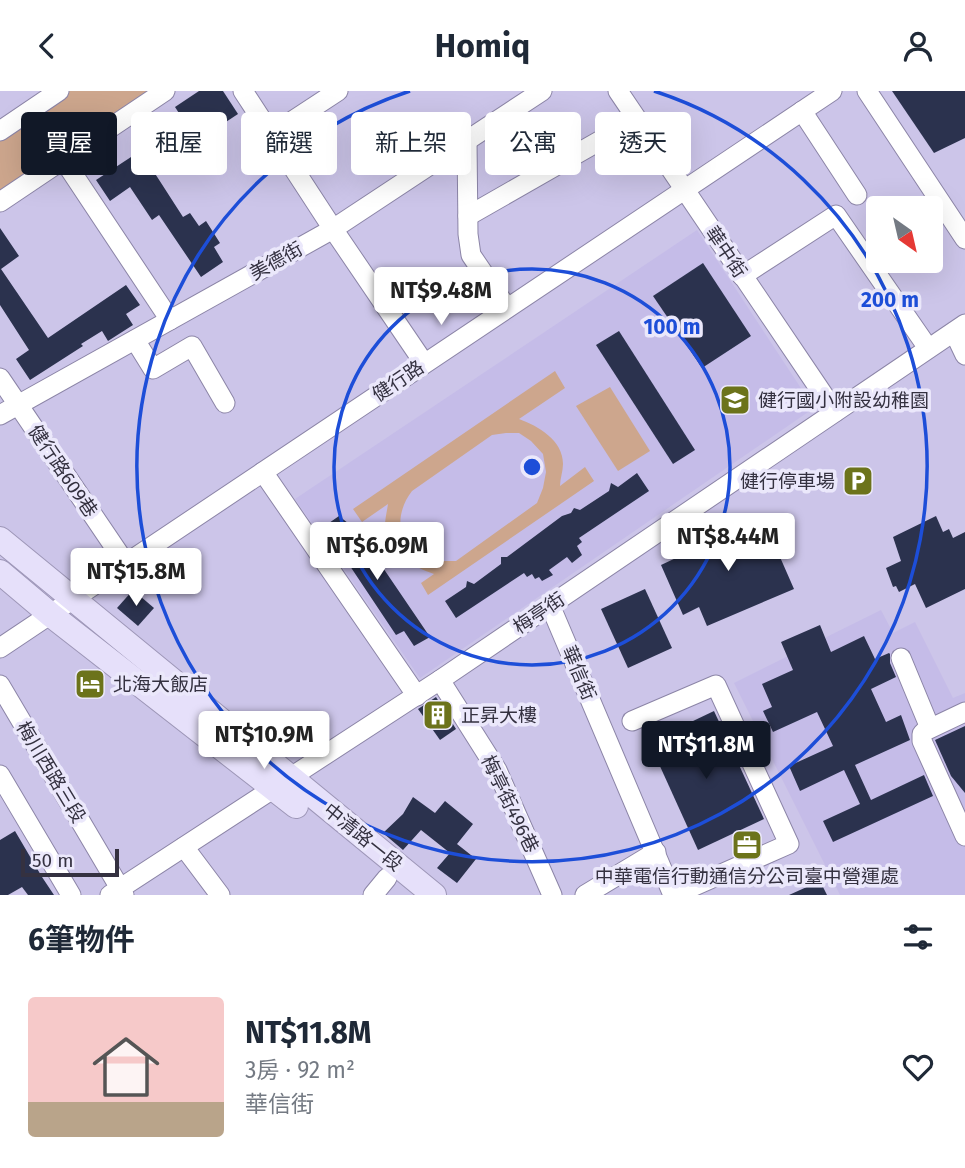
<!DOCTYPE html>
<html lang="zh-TW">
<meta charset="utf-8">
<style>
:root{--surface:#fff;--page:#f2f2f3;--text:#1f2937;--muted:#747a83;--line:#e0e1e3;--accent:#111827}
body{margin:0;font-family:"Fira Sans","Noto Sans TC",sans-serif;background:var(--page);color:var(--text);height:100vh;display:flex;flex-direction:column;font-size:26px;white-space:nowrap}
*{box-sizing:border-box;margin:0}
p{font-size:23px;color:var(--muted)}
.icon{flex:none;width:38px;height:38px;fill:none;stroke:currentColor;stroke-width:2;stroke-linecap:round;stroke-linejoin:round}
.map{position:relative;height:804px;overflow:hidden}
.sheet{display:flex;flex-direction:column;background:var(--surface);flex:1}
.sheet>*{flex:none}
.banner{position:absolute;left:21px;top:21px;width:924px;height:63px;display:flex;gap:14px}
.needle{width:46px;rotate:146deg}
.tools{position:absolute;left:866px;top:105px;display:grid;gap:14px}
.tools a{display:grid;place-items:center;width:77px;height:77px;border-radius:7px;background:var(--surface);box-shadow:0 7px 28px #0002;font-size:35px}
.scale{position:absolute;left:21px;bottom:18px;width:98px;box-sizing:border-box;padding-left:7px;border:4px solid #343140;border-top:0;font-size:19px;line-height:24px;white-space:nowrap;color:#343140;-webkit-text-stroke:5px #ebe8fb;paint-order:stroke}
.price{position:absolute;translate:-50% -60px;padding:0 16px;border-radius:7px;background:#fff;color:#222;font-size:23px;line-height:46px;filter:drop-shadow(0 2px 4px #0008)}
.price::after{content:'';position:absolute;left:50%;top:42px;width:21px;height:16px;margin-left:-10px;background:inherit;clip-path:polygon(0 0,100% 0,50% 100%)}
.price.on{background:var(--accent);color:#fff}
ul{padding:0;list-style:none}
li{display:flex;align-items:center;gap:21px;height:175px;padding:0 28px}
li+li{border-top:2px solid var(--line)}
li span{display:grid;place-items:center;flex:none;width:196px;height:140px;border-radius:7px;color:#555}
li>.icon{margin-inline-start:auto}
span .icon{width:84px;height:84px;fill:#fffc;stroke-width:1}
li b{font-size:30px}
h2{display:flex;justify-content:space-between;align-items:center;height:84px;padding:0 28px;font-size:30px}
.chip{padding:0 24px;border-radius:7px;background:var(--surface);box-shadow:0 7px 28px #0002;font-size:24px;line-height:63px}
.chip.on{background:var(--accent);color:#fff}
header{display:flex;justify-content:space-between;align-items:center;height:91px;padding:0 28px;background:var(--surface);font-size:32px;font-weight:700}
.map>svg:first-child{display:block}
</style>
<header><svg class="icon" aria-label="back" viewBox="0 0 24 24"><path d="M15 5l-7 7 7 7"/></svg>Homiq<svg class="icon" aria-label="person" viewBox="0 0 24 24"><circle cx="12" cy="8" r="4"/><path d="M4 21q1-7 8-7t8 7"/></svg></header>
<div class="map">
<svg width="965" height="804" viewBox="0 0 965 804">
<rect width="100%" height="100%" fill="#ccc5e9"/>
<g fill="#c5bce8">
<path d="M697 139 814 317 420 587 295 408Z"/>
<path d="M881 519 893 542 915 531 953 607 965 602V804H840L734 592Z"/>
</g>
<g fill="#cda68d" fill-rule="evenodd">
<path d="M70 0H155L0 103V48Z"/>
<path d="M555 280 565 297 519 328C538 335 563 349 563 373 563 380 560 388 560 395L585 376 594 390 428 504 421 492 434 483C413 476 387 461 385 435 385 428 387 420 388 413L362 431 353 418ZM506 342H519L531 350 543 363 546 381 543 397 537 412 456 470C443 470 429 470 418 463 394 448 397 419 412 400L492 344Z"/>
<path d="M610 296 650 360 618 380 576 315Z"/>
</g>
<g fill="#2b324e">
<path d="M199 0H223L238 23 197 50 175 16Z"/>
<path d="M892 0H965V47L934 62Z"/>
<path d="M160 47 174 68 154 81 183 126 190 122 199 135 206 130 220 152 214 156 223 171 201 186 159 124 152 129 130 96 110 110 96 89Z"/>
<path d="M0 137 19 165 1 178 48 247 126 194 140 214 126 223 133 234 108 250 102 240 81 253 83 255 30 289 16 268 29 259 0 214Z"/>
<path d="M703 172 751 245 702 277 653 205Z"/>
<path d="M619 240 695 359 673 373 596 254Z"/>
<path d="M637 382 649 400 579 447 582 451 577 455 582 464 572 472 567 466 549 479 553 484 542 490 539 486 535 488 532 483 527 486 524 482 456 527 445 510 466 496 467 490 474 493 501 473V466H507L562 425 571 422 574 417 580 419 609 400 611 392 618 396Z"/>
<path d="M339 425 358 440 430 546 414 555 404 540 396 544 336 454 329 432Z"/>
<path d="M762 425 794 498 707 535 699 516 683 524 661 474 678 466 676 462Z"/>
<path d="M936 425 943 441 949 438 953 447 965 441V498L926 517 915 493 899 501 896 495 893 496 886 477 901 470 893 446Z"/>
<path d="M645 498 672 557 628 577 601 518Z"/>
<path d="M133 499 154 517 138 535 117 517Z"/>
<path d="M820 534 831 561 864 545 875 568 889 562 890 563V572L896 586 871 598 886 631 901 624 910 649 855 674 871 709 924 684 933 705 833 751 823 730 860 713 844 679 800 700 789 675 833 655 817 621 773 641 763 620 772 616 762 593 793 579 781 551Z"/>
<path d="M436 606 456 638 440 649 418 618Z"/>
<path d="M714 620 764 728 698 759 649 651Z"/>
<path d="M965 635V702L951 685 935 649Z"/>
<path d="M413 706 435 722 445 710 473 733 457 753 476 768 457 792 437 777 450 762 421 739 403 759 383 742 403 723Z"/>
<path d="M15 740 42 786 54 804H28L22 796 8 804H0V749Z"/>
<path d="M820 790 827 804H789Z"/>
</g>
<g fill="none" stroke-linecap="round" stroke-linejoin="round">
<g stroke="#8c85a7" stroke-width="21">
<g id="minor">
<path d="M243 0 333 138 424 272"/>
<path d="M618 0 835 321"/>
<path d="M867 0 965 148"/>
<path d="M802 20 857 104"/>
<path d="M0 40 59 0"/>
<path d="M271 44 338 0"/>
<path d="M467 49 468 143 471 164 507 217"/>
<path d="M63 68 170 229"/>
<path d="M0 111 165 0"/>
<path d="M468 125 601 49"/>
<path d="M742 185 836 124 928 257"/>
<path d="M954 241 965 264"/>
<path d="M135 249 153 278 192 255 225 312"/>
<path d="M0 287 126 473"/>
<path d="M0 324 333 138 542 0"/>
<path d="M263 381 417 605"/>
<path d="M550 514 673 804"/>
<path d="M0 557 832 0"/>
<path d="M901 567 930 637"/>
<path d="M440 589 497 679 552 804"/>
<path d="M0 594 124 804"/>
<path d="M965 621 925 640 922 643V650L965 745"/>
<path d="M632 630 716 594 789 753 674 804"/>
<path d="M0 684 71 804"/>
<path d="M184 756 220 804"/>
<path d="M110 804 440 589 965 233"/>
<path d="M373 804 387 787"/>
<path d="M585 804 656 761"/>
</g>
</g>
<g stroke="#9d96b7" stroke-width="26">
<g id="major">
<path d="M0 448 434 804"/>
<path d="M0 481 51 524 296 715"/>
</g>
</g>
<use href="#minor" stroke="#fff" stroke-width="19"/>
<use href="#major" stroke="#e6e0fa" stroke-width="24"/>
</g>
<g fill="none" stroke="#1d4ed8" stroke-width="3.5">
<circle cx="532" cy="376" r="198"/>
<path d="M654 0A395 395 0 1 1 410 0"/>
</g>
<defs>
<g id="school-square" transform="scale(1.575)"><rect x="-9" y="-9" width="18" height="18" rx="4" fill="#6c731b" stroke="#ebe8fb"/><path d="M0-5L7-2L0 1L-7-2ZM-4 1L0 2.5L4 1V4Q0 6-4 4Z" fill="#fff"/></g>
<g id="parking-square" transform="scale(1.575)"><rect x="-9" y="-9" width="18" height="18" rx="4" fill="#6c731b" stroke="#ebe8fb"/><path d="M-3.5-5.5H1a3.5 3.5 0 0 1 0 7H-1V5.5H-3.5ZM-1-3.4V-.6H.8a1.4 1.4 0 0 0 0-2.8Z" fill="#fff"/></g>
<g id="hotel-square" transform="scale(1.575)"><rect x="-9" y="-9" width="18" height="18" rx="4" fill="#6c731b" stroke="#ebe8fb"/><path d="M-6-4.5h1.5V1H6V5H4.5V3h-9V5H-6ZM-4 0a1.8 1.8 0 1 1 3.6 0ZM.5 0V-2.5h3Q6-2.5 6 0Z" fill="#fff"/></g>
<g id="building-square" transform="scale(1.575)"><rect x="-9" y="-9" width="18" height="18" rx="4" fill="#6c731b" stroke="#ebe8fb"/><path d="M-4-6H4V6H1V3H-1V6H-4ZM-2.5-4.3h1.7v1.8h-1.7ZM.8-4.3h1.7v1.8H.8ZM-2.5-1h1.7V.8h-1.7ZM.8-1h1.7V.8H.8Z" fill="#fff"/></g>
<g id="office-square" transform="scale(1.575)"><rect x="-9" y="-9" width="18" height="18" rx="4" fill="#6c731b" stroke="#ebe8fb"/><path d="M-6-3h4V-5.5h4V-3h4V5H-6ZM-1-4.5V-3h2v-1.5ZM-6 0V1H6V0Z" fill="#fff"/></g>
</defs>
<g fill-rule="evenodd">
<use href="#school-square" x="735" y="309"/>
<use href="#parking-square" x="858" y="390"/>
<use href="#hotel-square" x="90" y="593"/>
<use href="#building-square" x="438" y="624"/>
<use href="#office-square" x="747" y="754"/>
</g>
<g text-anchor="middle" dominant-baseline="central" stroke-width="7" stroke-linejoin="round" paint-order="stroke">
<g font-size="19" fill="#343140" stroke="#ebe8fb">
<text transform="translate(726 161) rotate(56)">華中街</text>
<text transform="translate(276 170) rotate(-29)">美德街</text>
<text transform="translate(398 290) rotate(-34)">健行路</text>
<text transform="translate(63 380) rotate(56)">健行路609巷</text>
<text transform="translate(539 522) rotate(-34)">梅亭街</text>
<text transform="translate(579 582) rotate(67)">華信街</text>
<text transform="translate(51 681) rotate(59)">梅川西路三段</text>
<text transform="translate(510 713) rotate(64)">梅亭街496巷</text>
<text transform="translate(363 746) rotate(39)">中清路一段</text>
</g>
<g font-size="19" fill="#343140" stroke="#ebe8fb" text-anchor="start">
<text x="758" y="309">健行國小附設幼稚園</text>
<text x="835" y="390" text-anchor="end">健行停車場</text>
<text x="113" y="593">北海大飯店</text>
<text x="461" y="624">正昇大樓</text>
<text x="747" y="785" text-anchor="middle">中華電信行動通信分公司臺中營運處</text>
</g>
</g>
<circle cx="532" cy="376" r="10" fill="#1d4ed8" stroke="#ebe8fb" stroke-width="3.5"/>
<g font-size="21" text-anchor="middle" font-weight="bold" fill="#1d4ed8" stroke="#ebe8fb" stroke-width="7" stroke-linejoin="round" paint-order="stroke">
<text x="890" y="216">200 m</text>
<text x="672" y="243">100 m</text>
</g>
</svg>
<div class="tools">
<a><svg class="needle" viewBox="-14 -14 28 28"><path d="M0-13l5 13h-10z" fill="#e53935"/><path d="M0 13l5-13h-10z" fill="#747a83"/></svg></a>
</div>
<div class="scale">50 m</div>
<b class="price" style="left:441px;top:236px">NT$9.48M</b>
<b class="price" style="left:728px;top:482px">NT$8.44M</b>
<b class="price" style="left:377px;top:491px">NT$6.09M</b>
<b class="price" style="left:136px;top:517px">NT$15.8M</b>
<b class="price" style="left:264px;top:680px">NT$10.9M</b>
<b class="price on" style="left:706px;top:690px">NT$11.8M</b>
<div class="banner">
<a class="chip on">買屋</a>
<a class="chip">租屋</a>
<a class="chip">篩選</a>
<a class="chip">新上架</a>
<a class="chip">公寓</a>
<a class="chip">透天</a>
</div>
</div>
<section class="sheet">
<h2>6筆物件<svg class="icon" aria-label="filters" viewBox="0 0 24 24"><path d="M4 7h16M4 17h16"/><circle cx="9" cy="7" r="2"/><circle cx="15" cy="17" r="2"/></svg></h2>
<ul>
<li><span style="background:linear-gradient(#f6c9c9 75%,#b9a48a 0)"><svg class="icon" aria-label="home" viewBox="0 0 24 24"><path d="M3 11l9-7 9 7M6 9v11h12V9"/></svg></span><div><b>NT$11.8M</b><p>3房 · 92 m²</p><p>華信街</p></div><svg class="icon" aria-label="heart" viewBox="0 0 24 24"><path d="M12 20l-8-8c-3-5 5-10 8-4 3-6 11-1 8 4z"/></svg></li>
</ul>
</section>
